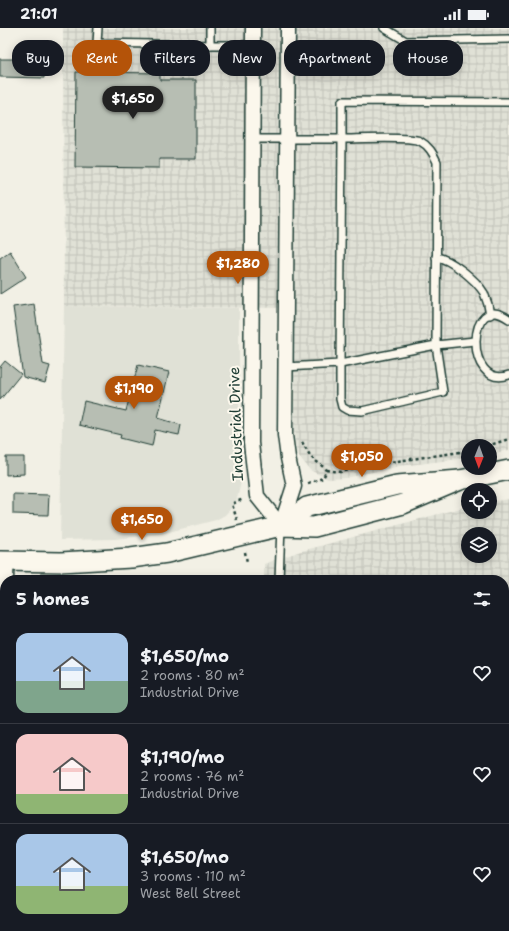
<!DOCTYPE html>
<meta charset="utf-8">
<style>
:root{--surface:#171b24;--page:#242831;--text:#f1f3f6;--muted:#9ea1a6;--line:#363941;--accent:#b45309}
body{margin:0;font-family:"Shantell Sans",sans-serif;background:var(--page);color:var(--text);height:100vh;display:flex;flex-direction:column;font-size:15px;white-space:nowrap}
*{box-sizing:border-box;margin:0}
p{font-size:13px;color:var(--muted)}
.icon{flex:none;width:22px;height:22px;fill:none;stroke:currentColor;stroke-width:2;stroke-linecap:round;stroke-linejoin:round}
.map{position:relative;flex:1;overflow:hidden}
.side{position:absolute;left:0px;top:547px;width:509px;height:356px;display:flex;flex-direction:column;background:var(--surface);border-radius:16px 16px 0 0;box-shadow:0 2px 10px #0003}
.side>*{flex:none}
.banner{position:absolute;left:12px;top:12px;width:485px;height:36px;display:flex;gap:8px}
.needle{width:26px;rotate:181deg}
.controls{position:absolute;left:461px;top:411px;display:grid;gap:8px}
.controls a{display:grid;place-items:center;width:36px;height:36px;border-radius:50%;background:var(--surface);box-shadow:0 2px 10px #0003;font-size:20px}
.price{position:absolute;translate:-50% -34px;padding:0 9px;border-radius:14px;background:var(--accent);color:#fff;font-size:13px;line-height:26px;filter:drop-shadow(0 1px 2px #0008)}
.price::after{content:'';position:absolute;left:50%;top:24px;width:12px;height:9px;margin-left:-6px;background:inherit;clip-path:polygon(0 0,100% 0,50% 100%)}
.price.on{background:#222;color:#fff}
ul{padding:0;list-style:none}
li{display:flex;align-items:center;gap:12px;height:100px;padding:0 16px}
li+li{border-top:1px solid var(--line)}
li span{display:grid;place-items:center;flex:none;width:112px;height:80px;border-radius:12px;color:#555}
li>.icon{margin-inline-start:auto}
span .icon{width:48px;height:48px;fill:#fffc;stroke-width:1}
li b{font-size:17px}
h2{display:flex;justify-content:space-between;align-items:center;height:48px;padding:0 16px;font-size:17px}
.tag{padding:0 14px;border-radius:16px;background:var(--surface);box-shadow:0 2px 10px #0003;font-size:14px;line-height:36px}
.tag.on{background:var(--accent);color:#fff}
.status{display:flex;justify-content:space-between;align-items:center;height:28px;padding:0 20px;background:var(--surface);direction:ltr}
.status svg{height:11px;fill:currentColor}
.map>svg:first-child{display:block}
</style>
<div class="status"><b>21:01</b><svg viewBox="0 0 49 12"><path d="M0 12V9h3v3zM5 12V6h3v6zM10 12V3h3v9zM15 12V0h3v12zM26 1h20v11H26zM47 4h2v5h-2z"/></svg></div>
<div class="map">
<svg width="509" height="903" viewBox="0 0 509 903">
<defs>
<pattern id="industrial-grid" width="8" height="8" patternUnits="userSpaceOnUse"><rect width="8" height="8" fill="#e0e1d6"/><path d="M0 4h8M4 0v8" fill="none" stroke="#c0c2b8"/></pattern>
</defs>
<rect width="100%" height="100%" fill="#f2f0e5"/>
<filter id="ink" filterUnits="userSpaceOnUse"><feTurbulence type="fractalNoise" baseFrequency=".025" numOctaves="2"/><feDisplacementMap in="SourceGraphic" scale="8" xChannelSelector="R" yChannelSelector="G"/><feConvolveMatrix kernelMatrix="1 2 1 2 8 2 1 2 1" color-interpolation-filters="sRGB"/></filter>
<g filter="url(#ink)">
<path fill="#e0e1d6" d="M64 278 239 280V380L242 450 236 475 225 487 216 492 161 506 115 511 60 512Z"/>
<g fill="url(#industrial-grid)" fill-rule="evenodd">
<path d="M63 0H509V422L490 426V418H468V430L400 438 346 450 328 451 310 442 299 428 296 418 294 403V280L64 278Z"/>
<path d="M509 471V903H26V898H504V552H264V536L298 524 468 478V484H490V474ZM468 506H490V528H468Z"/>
</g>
<g fill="#b7beb3" stroke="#1f3d34">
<path d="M0 31H44V50L0 49Z"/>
<path d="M76 44 160 45V52H196V131H159V140L75 139Z"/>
<path d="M10 223 26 249 0 266V230Z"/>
<path d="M34 276 43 336 50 338 45 355 23 349 13 279Z"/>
<path d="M5 333 21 346 0 372V339Z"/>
<path d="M138 337 169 344 158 390 181 397 179 407 155 402 152 418 120 410 121 407 79 397 84 373 126 383Z"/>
<path d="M6 429H24V446L6 447Z"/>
<path d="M13 466 49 467 48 487 13 486Z"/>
</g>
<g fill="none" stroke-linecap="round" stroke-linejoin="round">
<g stroke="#1f3d34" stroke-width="10">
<g id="service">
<path d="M98 0 97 15 210 17V0"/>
<path d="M384 0 406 13 509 11"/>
<path d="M210 17H252"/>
<path d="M251 111H342V73L509 74"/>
<path d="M436 229C451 231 476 252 484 265 487 272 489 279 490 287"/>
<path d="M509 291C466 260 464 363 509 347"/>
<path d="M285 339 340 336 345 335 436 317 437 134C433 125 429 118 420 113 409 108 357 111 342 111L340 336V371L342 379 347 382 362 383 443 364 436 317 475 313"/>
<path d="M279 552 281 498"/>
<path d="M504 674H509"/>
<path d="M0 736H5"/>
</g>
</g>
<g stroke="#1f3d34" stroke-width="17">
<g id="minor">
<path d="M253 0 251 415 257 468 281 498"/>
<path d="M281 498 294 458 288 430 285 407 288 0"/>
</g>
</g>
<g stroke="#1f3d34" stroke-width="20">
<path id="tertiary" d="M0 724 5 533"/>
</g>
<g stroke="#1f3d34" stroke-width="22">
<g id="secondary">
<path d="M281 498 307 479 397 457 460 452 509 442"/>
<path d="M0 533 61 534 131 530 167 525 281 498 314 499 403 476 460 452"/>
</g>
</g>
<g stroke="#1f3d34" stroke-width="2.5" stroke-dasharray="3 3" stroke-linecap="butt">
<path d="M302 414 311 429 327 442 323 450 308 455"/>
<path d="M487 418 509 411"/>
<path d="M327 442 340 444 390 434 468 423"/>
<path d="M237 492 232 476 243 471"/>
<path d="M245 524 247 534"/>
</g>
<use href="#service" stroke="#fbf7ec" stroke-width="7"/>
<use href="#minor" stroke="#fbf7ec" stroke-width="14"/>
<use href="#tertiary" stroke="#fbf7ec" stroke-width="17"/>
<use href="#secondary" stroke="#fbf7ec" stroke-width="19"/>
</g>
</g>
<g text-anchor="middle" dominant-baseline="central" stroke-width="4" stroke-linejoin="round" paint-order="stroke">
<g font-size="15" fill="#1f3d34" stroke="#fbf7ec">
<text transform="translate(236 396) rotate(-92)">Industrial Drive</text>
</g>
</g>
</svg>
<div class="controls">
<a><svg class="needle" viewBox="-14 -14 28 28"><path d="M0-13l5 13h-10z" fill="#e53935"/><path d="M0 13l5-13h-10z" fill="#9ea1a6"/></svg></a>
<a><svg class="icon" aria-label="locate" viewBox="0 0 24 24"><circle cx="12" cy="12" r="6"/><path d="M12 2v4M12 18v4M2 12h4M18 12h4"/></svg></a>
<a><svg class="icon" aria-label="layers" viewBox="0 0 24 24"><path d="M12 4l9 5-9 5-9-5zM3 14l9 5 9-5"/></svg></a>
</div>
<b class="price on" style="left:133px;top:92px">$1,650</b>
<b class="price" style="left:238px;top:257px">$1,280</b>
<b class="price" style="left:134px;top:382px">$1,190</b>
<b class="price" style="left:362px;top:450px">$1,050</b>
<b class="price" style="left:142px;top:513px">$1,650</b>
<div class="banner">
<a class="tag">Buy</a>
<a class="tag on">Rent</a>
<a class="tag">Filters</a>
<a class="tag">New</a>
<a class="tag">Apartment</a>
<a class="tag">House</a>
</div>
<section class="side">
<h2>5 homes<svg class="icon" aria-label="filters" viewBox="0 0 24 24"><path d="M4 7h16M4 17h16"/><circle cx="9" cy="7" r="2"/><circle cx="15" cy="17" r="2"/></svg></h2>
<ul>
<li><span style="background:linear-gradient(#a9c7e8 60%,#7fa58c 0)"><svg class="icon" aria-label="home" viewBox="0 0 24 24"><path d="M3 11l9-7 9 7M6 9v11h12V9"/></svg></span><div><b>$1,650/mo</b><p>2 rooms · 80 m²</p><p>Industrial Drive</p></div><svg class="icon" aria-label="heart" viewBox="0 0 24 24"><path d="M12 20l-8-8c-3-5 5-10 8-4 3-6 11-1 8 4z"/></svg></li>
<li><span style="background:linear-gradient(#f6c9c9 75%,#8fb573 0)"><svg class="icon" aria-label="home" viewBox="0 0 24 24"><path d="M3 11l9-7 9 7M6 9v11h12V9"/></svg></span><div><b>$1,190/mo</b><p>2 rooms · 76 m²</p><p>Industrial Drive</p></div><svg class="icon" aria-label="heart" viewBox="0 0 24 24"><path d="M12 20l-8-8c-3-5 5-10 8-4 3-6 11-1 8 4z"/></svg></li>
<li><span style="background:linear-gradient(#a9c7e8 65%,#8fb573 0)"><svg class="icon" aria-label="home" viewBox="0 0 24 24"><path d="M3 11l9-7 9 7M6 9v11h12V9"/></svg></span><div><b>$1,650/mo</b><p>3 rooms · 110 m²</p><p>West Bell Street</p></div><svg class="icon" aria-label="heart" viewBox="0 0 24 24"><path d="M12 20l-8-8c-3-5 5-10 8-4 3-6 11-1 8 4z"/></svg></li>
</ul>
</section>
</div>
